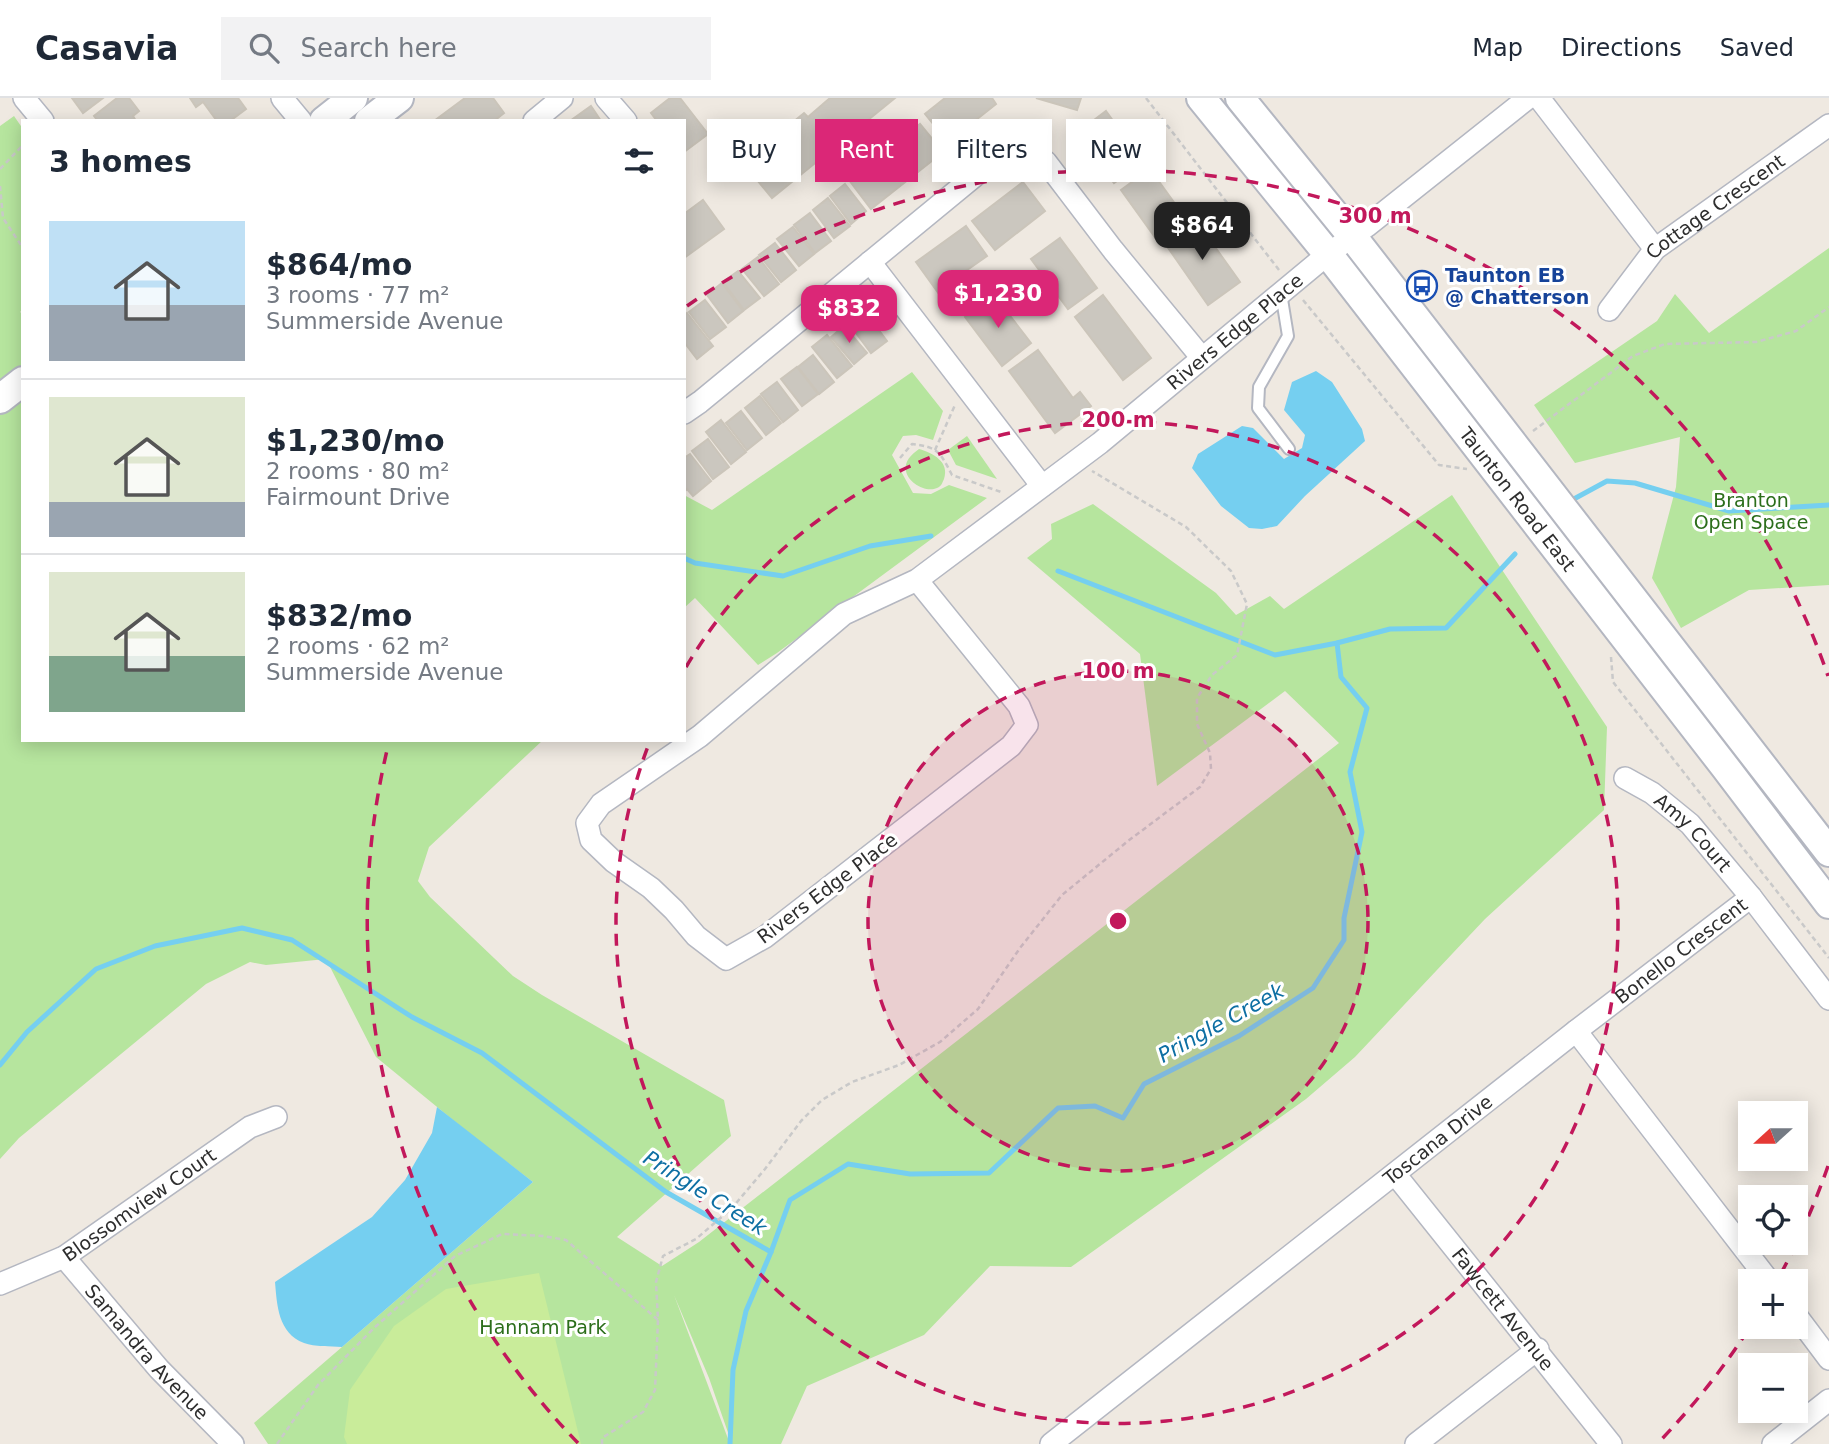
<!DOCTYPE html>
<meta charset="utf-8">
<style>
:root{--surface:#fff;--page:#f2f2f3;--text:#1f2937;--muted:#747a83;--line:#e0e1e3;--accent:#db2777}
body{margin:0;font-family:"DejaVu Sans",sans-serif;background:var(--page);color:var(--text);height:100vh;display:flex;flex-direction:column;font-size:26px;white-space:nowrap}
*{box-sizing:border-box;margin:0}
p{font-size:23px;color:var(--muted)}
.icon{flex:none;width:38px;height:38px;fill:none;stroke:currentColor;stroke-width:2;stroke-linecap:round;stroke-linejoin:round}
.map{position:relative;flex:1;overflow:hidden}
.sheet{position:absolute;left:21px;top:21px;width:665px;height:623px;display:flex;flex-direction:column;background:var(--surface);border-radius:0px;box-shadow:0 4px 18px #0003}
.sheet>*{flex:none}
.top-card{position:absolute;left:707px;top:21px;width:665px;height:63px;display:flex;gap:14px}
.needle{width:46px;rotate:249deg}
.controls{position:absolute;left:1738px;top:1003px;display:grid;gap:14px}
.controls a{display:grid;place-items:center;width:70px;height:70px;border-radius:0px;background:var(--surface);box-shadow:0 4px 18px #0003;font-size:35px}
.price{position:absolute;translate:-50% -60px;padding:0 16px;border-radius:14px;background:var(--accent);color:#fff;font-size:23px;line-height:46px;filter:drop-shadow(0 2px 4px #0008)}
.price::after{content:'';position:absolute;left:50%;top:42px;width:21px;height:16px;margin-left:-10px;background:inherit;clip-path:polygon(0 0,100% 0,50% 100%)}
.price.active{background:#222;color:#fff}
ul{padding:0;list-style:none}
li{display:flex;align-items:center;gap:21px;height:175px;padding:0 28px}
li+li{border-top:2px solid var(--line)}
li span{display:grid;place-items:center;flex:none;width:196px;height:140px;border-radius:0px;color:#555}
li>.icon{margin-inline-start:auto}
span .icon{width:84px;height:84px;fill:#fffc;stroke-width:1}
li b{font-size:30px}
h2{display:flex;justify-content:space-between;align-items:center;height:84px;padding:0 28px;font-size:30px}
.chip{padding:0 24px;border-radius:0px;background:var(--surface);box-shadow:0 4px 18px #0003;font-size:24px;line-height:63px}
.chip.active{background:var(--accent);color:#fff}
header{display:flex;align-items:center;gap:42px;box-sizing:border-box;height:98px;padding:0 35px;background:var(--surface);border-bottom:2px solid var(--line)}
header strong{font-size:33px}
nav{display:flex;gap:38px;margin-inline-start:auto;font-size:24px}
.search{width:490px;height:63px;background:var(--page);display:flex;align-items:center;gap:18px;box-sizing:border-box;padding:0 24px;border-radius:0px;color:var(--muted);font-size:26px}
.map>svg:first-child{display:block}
</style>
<header>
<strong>Casavia</strong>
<div class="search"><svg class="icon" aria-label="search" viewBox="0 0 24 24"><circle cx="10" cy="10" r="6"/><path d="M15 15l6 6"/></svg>Search here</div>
<nav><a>Map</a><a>Directions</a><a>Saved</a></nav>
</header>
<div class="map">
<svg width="1829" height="1346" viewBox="0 0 1829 1346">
<rect width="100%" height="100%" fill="#efe9e1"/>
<g fill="#b6e59e">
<path d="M14 18 23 31V211L20 214 23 216V642H543L429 749 418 783 430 799 513 878 542 897 724 1002 731 1038 617 1139 662 1168 699 1144 1339 645 1285 593 1157 688 1140 556 1027 460 1052 441 1051 426 1093 406 1216 495 1236 517 1270 498 1284 511 1452 397 1607 629 1604 712 1485 821 1355 959 1306 1001 1071 1169 990 1168 924 1237 807 1288 781 1346H732L709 1280 674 1197 730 1346H268L254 1325 533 1084 475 1040 376 959 326 861 266 867 250 864 206 886 19 1040 0 1061V28Z"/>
<path d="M1829 150V487L1749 492 1681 530 1652 480 1676 389 1680 339 1575 365 1534 307 1657 223 1675 196 1709 235Z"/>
<path d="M912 274 943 313 933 342 916 337 903 338 892 357 913 395 931 396 949 387 987 400 777 555 758 567 695 500 684 510V397L712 412Z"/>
<path d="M967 338 997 381 956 367 948 352Z"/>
<path d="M919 351C933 355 950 364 944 381 942 385 942 388 937 390 926 395 908 385 906 373 904 363 911 357 919 351Z"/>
</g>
<path fill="#c9ec9a" d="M539 1175 581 1346H347L344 1339 350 1292 394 1228 446 1191Z"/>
<g fill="#75cff0">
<path d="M1316 273 1332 284 1362 331 1365 343 1305 398 1277 428 1262 431 1249 430 1221 408 1192 370 1198 356 1242 328 1253 330 1284 361 1302 350 1305 337 1284 312 1292 284Z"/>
<path d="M437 1009 533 1084 342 1249C330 1248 315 1249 304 1245 278 1235 277 1207 275 1184L372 1119 405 1082 432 1035Z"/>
</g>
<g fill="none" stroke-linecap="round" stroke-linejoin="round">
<g stroke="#75cff0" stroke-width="5">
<path d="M1572 402 1607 383 1635 385 1729 413 1829 407"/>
<path d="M684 460 695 465 783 478 870 448 931 438"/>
<path d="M1058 473 1275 557 1337 545 1390 531 1446 530 1515 456"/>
<path d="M0 967 27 934 96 871 155 848 242 830 292 842 412 919 482 955 666 1094 771 1154"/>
<path d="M730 1346 733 1272 746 1213 771 1154 790 1102 848 1066 910 1076 989 1075 1058 1010 1095 1008 1123 1020 1144 986 1239 938 1313 890 1344 842V820L1362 734 1350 674 1367 610 1341 579 1337 545"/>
</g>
</g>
<g fill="#cbc7bf" stroke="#cbc5ba" stroke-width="2">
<path d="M72 0H103L83 15Z"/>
<path d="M117 0H129L139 13 133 18 136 23H98L94 18Z"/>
<path d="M190 0H238L246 11 230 23H217L203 4 196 9Z"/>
<path d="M465 0H493L504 15 494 23H434Z"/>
<path d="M670 0H680L708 36 684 54V23H657L651 15Z"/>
<path d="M830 0H895L772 100 743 65 804 15 808 19Z"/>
<path d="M945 0H992L996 6 948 44 925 16Z"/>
<path d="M1036 0H1081L1077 12Z"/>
<path d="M591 8 601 23H570Z"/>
<path d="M1106 13 1143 64 1114 85 1077 35Z"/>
<path d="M920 26 943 54 871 111 849 82Z"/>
<path d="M1150 71 1186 121 1157 142 1121 92Z"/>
<path d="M1023 84 1045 113 995 152 972 123Z"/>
<path d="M845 86 866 113 851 126 830 98Z"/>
<path d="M828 100 850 128 834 140 813 112Z"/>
<path d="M703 102 724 131 684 160V116Z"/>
<path d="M810 115 831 143 815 155 794 127Z"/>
<path d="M1195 121 1240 184 1208 207 1164 144Z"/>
<path d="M966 128 987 158 950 184 955 191 942 200 916 164Z"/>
<path d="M793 129 814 156 799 168 777 141Z"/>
<path d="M1060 140 1097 190 1068 211 1031 161Z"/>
<path d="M775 145 796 172 781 184 759 157Z"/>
<path d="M758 159 779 186 764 198 742 171Z"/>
<path d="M738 173 760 200 744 212 723 184Z"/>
<path d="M722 185 743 213 728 225 707 197Z"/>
<path d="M994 197 1031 245 1002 268 965 219Z"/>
<path d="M1103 197 1151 260 1123 282 1075 219Z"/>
<path d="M705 202 726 229 710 241 689 214Z"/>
<path d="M687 215 713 248 697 261 684 244V218Z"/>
<path d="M866 215 887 243 871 255 850 227Z"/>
<path d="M844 228 867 255 854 266 831 239Z"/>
<path d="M827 237 852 268 837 280 812 249Z"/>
<path d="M1038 252 1073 300 1080 294 1091 308 1055 335 1009 273Z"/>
<path d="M813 257 834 284 819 296 798 269Z"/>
<path d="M797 269 818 296 802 308 781 281Z"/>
<path d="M777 284 798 312 783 324 761 296Z"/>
<path d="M760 298 781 325 766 337 745 310Z"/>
<path d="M741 313 762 340 747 352 726 325Z"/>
<path d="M721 322 746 354 731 366 706 334Z"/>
<path d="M708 341 729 369 713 381 692 353Z"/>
<path d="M690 356 711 383 693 398 687 391 684 394V360Z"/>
</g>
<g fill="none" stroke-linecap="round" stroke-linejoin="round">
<g stroke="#b4b7c1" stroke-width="14">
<path id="service" d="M1281 195 1288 238 1259 289 1258 310 1289 351"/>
</g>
<g stroke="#b4b7c1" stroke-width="24">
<g id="minor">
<path d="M24 0 43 23"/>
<path d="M282 0 301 23"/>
<path d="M606 0 626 23"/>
<path d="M1539 0 1655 151"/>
<path d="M534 23 562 0"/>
<path d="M870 164 1042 388"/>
<path id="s1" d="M1609 212 1655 151 1829 27"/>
<path d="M684 315 700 304 1010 49 1032 52 1046 64 1113 152 1202 260"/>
<path id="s2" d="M917 482 1019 608 1027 627 1011 648 765 839 726 861 696 838 674 812 651 790 614 764 591 742 587 725 601 706 700 638 844 516 917 482 1100 345 1328 156 1367 128 1528 0"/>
<path id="s3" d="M1625 680 1652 695 1690 726 1751 799 1829 901"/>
<path d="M1576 933 1769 1183"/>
<path id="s4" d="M1395 1076 1611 1346"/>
<path id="s5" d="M64 1159 159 1271 233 1346"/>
<path id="s6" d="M0 1186 64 1159 250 1029 276 1019"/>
<path d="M1796 1217 1829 1261"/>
<path id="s7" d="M1051 1346 1576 933 1751 799"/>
<path d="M1416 1346 1538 1251"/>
<path d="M1773 1346 1829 1302"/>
</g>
</g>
<g stroke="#b4b7c1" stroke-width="32">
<g id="secondary">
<path id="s8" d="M1201 0 1328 156 1725 669 1829 806"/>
<path d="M1240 0 1352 138 1829 754"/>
<path d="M324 23 353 0"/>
<path d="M369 23 399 0"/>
<path d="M0 301 23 283"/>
</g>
</g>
<g stroke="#c9c9c9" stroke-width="2.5" stroke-dasharray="5 3.5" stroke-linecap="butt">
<path d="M1146 0 1279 172"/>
<path d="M0 71 23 47"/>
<path d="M0 88 3 120 23 150"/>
<path d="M1303 202 1439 367 1467 371"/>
<path d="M1533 333 1633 258 1665 246 1756 244 1796 233 1829 209"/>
<path d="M935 352 955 307"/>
<path d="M900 360 912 346C938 349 940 354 952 377L1001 394"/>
<path d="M1611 559 1613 584 1829 860"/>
<path d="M277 1346 318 1287 374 1230 455 1158 502 1136 543 1138 566 1142 658 1222"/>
<path d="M602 1346V1340L643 1314 655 1292 658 1222 656 1184 663 1158 696 1141 732 1110 765 1071 801 1023 822 1002 852 984 899 967 940 944 978 911 1020 850 1062 797 1128 743 1200 689 1211 671 1210 655 1197 626V600L1212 577 1237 557 1247 506 1231 473 1186 429 1092 373"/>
</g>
<use href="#service" stroke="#fff" stroke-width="10"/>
<use href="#minor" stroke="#fff" stroke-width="21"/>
<use href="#secondary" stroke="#fff" stroke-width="28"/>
</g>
<circle cx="1118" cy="823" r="250" fill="#c2185b" fill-opacity=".12"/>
<g fill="none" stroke="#c2185b" stroke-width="3.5" stroke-dasharray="12 9">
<circle cx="1118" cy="823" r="250"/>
<path d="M686 569A501 501 0 1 1 650 643"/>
<path d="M1828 1068A751 751 0 0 1 1778 1181M1748 1232A751 751 0 0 1 1658 1345M578 1345A751 751 0 0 1 388 648M687 208A751 751 0 0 1 1828 578"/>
</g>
<defs>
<g id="bus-ring" transform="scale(1.575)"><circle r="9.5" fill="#fff" stroke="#1a4fb4" stroke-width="1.5"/><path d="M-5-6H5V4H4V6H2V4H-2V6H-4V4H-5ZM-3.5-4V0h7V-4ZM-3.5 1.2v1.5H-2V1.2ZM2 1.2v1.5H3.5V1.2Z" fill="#1a4fb4"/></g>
</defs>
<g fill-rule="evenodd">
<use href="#bus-ring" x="1422" y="188"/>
</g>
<g text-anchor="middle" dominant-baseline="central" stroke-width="6" stroke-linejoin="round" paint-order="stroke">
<g font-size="19" fill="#2e2e2e" stroke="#fff">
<text stroke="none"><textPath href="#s1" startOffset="150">Cottage Crescent</textPath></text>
<text stroke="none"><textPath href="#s2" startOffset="1580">Rivers Edge Place</textPath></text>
<text stroke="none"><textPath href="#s8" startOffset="511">Taunton Road East</textPath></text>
<text stroke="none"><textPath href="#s3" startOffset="88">Amy Court</textPath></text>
<text transform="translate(827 790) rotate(-37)">Rivers Edge Place</text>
<text stroke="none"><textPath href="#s7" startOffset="800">Bonello Crescent</textPath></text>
<text stroke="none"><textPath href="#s7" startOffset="492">Toscana Drive</textPath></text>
<text stroke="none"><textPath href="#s6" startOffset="161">Blossomview Court</textPath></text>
<text stroke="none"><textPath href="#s4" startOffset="173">Fawcett Avenue</textPath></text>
<text stroke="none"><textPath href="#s5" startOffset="126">Samandra Avenue</textPath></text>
</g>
<g font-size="19" font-weight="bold" fill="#164399" stroke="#fff" text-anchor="start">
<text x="1445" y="177">Taunton EB<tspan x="1445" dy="22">@ Chatterson</tspan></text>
</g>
<g font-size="19" fill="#2c6e1b" stroke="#fff">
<text x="1751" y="402">Branton<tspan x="1751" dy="22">Open Space</tspan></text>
<text x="543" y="1229">Hannam Park</text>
</g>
<g font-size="21" font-style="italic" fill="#0d6fa3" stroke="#fff">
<text transform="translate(1221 925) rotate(-29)">Pringle Creek</text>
<text transform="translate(705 1095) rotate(32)">Pringle Creek</text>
</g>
</g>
<circle cx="1118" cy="823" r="10" fill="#c2185b" stroke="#fff" stroke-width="3.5"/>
<g font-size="21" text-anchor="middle" font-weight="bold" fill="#c2185b" stroke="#fff" stroke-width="6" stroke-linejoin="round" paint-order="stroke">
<text x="1375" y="125">300 m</text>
<text x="1118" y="329">200 m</text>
<text x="1118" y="580">100 m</text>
</g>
</svg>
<div class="controls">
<a><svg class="needle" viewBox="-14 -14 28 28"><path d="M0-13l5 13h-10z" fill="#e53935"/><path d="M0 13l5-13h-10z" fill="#747a83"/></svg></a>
<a><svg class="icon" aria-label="locate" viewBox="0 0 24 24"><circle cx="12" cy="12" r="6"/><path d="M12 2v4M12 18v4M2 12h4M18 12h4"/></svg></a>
<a>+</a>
<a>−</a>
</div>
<b class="price active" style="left:1202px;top:164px">$864</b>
<b class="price" style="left:998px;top:232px">$1,230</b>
<b class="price" style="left:849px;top:247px">$832</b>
<div class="top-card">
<a class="chip">Buy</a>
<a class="chip active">Rent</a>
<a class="chip">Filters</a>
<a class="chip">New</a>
</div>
<section class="sheet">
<h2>3 homes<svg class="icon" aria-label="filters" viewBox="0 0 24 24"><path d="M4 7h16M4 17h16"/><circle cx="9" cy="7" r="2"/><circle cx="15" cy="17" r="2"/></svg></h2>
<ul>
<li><span style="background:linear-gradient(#bfe0f5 60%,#9aa5b1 0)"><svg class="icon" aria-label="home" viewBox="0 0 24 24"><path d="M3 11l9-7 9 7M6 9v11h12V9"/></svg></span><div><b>$864/mo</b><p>3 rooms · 77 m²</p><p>Summerside Avenue</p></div></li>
<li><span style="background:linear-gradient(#dfe7d0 75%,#9aa5b1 0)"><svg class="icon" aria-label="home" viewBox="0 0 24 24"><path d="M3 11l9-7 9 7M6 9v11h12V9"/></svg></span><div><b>$1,230/mo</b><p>2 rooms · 80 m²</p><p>Fairmount Drive</p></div></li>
<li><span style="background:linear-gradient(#dfe7d0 60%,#7fa58c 0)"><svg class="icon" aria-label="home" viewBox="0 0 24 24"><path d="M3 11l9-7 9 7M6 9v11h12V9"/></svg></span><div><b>$832/mo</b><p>2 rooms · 62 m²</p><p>Summerside Avenue</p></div></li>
</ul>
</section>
</div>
